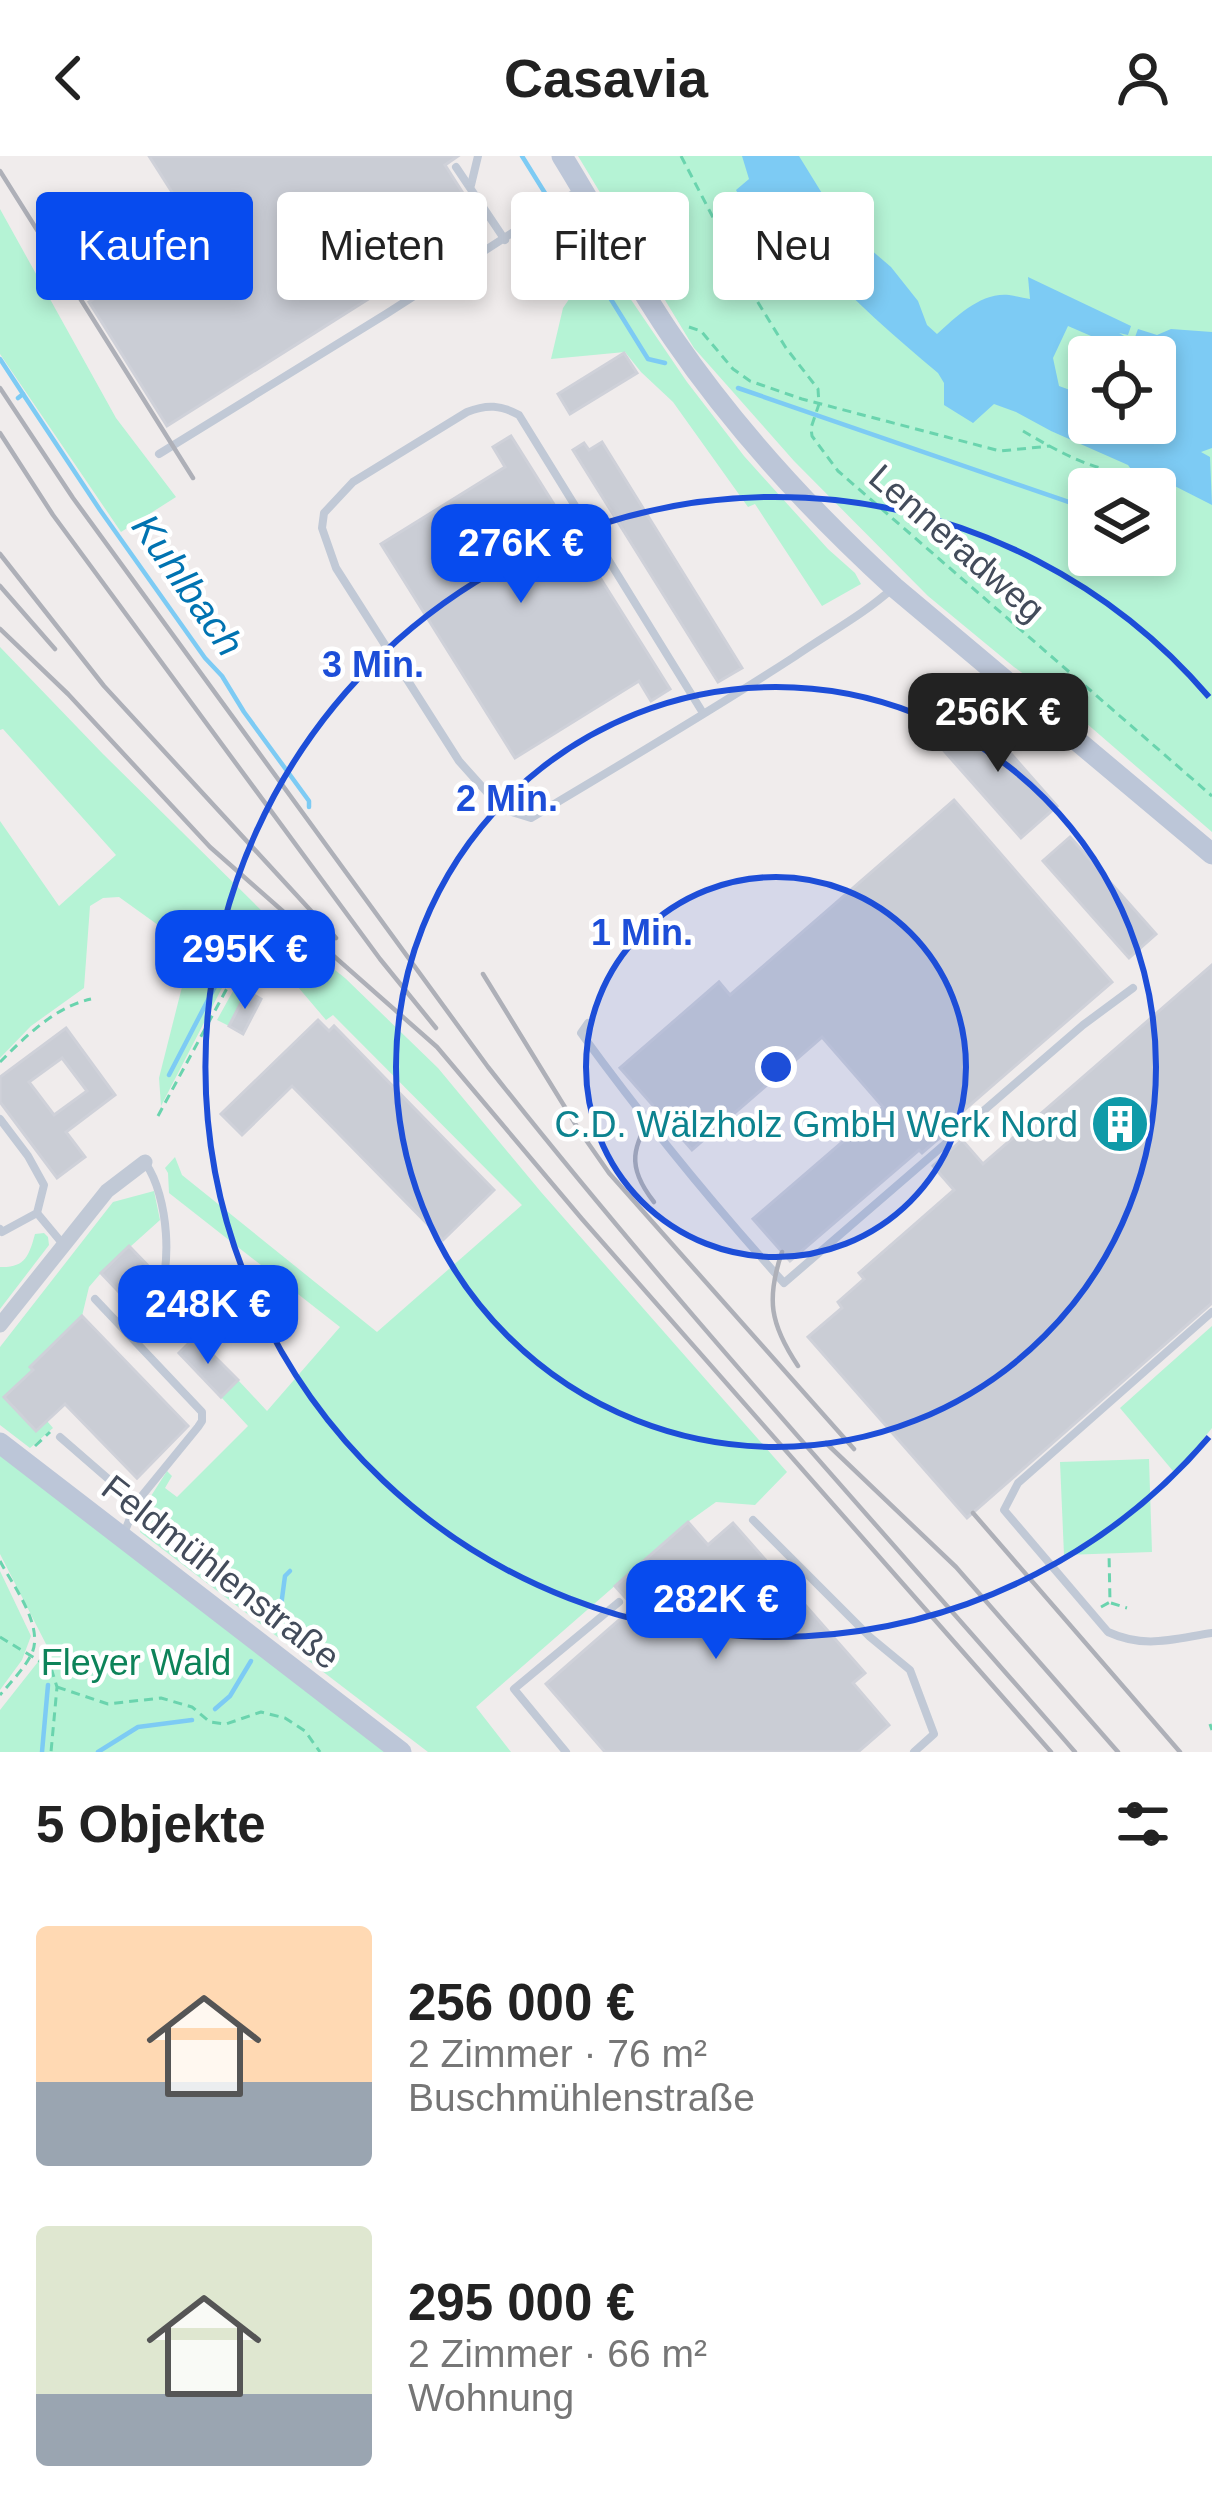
<!DOCTYPE html>
<html lang="de">
<meta charset="utf-8">
<style>
:root{--surface:#fff;--page:#f2f2f2;--text:#222;--muted:#767676;--accent:#074bee}
body{margin:0;font-family:Helvetica,sans-serif;background:var(--page);color:var(--text);height:100vh;display:flex;flex-direction:column;font-size:45px;white-space:nowrap}
*{box-sizing:border-box;margin:0}
p{font-size:39px;color:var(--muted)}
.icon{flex:none;width:66px;height:66px;fill:none;stroke:currentColor;stroke-width:2;stroke-linecap:round;stroke-linejoin:round}
.map{position:relative;height:1596px;overflow:hidden}
.sheet{display:flex;flex-direction:column;background:var(--surface);flex:1}
.sheet>*{flex:none}
.guide{position:absolute;left:36px;top:36px;width:1140px;height:108px;display:flex;gap:24px}
.buttons{position:absolute;left:1068px;top:180px;display:grid;gap:24px}
.buttons a{display:grid;place-items:center;width:108px;height:108px;border-radius:12px;background:var(--surface);box-shadow:0 6px 18px #0003;font-size:60px}
.price{position:absolute;translate:-50% -102px;padding:0 27px;border-radius:24px;background:var(--accent);color:#fff;font-size:39px;line-height:78px;filter:drop-shadow(0 3px 6px #0008)}
.price::after{content:'';position:absolute;left:50%;top:72px;width:36px;height:27px;margin-left:-18px;background:inherit;clip-path:polygon(0 0,100% 0,50% 100%)}
.price.on{background:#222;color:#fff}
ul{padding:0;list-style:none}
li{display:flex;align-items:center;gap:36px;height:300px;padding:0 36px}
li span{display:grid;place-items:center;flex:none;width:336px;height:240px;border-radius:12px;color:#555}
li>.icon{margin-inline-start:auto}
span .icon{width:144px;height:144px;fill:#fffc;stroke-width:1}
li b{font-size:51px}
h2{display:flex;justify-content:space-between;align-items:center;height:144px;padding:0 36px;font-size:51px}
.tag{padding:0 42px;border-radius:12px;background:var(--surface);box-shadow:0 6px 18px #0003;font-size:42px;line-height:108px}
.tag.on{background:var(--accent);color:#fff}
header{display:flex;justify-content:space-between;align-items:center;height:156px;padding:0 36px;background:var(--surface);font-size:54px;font-weight:700}
.map>svg:first-child{display:block}
</style>
<header><svg class="icon" aria-label="back" viewBox="0 0 24 24"><path d="M15 5l-7 7 7 7"/></svg>Casavia<svg class="icon" aria-label="person" viewBox="0 0 24 24"><circle cx="12" cy="8" r="4"/><path d="M4 21q1-7 8-7t8 7"/></svg></header>
<div class="map">
<svg width="1212" height="1596" viewBox="0 0 1212 1596">
<rect width="100%" height="100%" fill="#f0ecec"/>
<g fill="#b5f3d5" fill-rule="evenodd">
<path d="M578 0H1212V676L1056 541 1014 511 928 440 794 305 694 192ZM1089 201H1155V267H1089ZM1089 333H1155V399H1089Z"/>
<path d="M568 51 687 226 744 300 828 393 855 417 861 428 822 450 755 348 748 351 673 246 641 216 625 196 551 203 563 152 578 130 540 70Z"/>
<path d="M0 53 116 262 176 341 121 376 0 198Z"/>
<path d="M0 491 103 598 266 759 345 822 438 912 541 1036 787 1316 755 1349 716 1346 688 1366 476 1551 511 1596H428L140 1376 151 1340 167 1315 172 1320 165 1332 177 1341 248 1270 221 1241 238 1224 267 1255 340 1171 169 1037 168 1017 165 1012 175 1001 182 1019 377 1176 522 1049 333 859 326 864 275 804 249 836H247L229 870 217 864 265 777 255 768 161 950 159 922 183 827 198 829V810L186 806 184 812 179 810 172 779 119 741 103 742 90 750 84 832 31 870 0 902V665L59 750 116 699 3 573 0 574Z"/>
<path d="M154 1035 160 1064 101 1117 89 1131 82 1160 30 1210 33 1214 5 1241 47 1265 53 1272 30 1292 0 1269V1191L113 1046Z"/>
<path d="M44 1077 48 1081 49 1089 0 1153V1111C25 1112 29 1100 35 1078Z"/>
<path d="M1212 1170V1272L1186 1304 1173 1315 1120 1252Z"/>
<path d="M0 1287 401 1596H0V1554L45 1497 47 1490 0 1398Z"/>
<path d="M1149 1303 1152 1396 1064 1399 1060 1306Z"/>
<path d="M0 1415 31 1480 22 1504 0 1534Z"/>
</g>
<path fill="#7dcbf4" d="M742 0H799L836 60 856 81 891 111 918 145 927 169 937 178C956 161 981 136 1009 139 1016 140 1023 142 1030 143L1028 121 1131 170 1128 179 1119 177 1126 181 1121 193 1068 170 1053 202 1059 230 1089 241V267H1155V201H1116L1118 197 1128 200 1138 173 1157 179 1171 173 1212 176V292L1201 296 1210 301 1212 349 1153 319 1139 324 1128 309 1051 275 1016 256 994 248 973 267 944 249V227L938 217C895 181 853 144 815 103 796 83 783 54 758 43L744 49 736 34 749 23Z"/>
<g fill="none" stroke-linecap="round" stroke-linejoin="round">
<g stroke="#7dcbf4" stroke-width="4.5">
<path d="M522 0 648 203 665 207"/>
<path d="M0 203 23 238 18 242"/>
<path d="M738 232 1089 353"/>
<path d="M23 238 100 354 205 502 222 520 244 556 309 645V651"/>
<path d="M1134 333 1143 319"/>
<path d="M169 919 247 769"/>
<path d="M273 1465 281 1450 285 1420 290 1415"/>
<path d="M215 1553 230 1540 251 1505"/>
<path d="M42 1596 48 1529"/>
<path d="M98 1596 138 1571 192 1564"/>
</g>
</g>
<g fill="#cacdd5" stroke="#cfd1d9" stroke-width="3" fill-rule="evenodd">
<path d="M149 0H458L445 9 484 70 167 270 89 146 198 77Z"/>
<path d="M624 197 637 217 570 258 558 238Z"/>
<path d="M511 280 670 533 651 545 639 525 515 602 381 388 505 311 493 291Z"/>
<path d="M602 286 742 512 718 526 573 294 584 287 589 294Z"/>
<path d="M974 556 1057 650 1021 682 938 588Z"/>
<path d="M954 644 1112 826 948 968 951 972 922 997 919 994 790 1105 753 1063 883 951 822 881 692 994 620 912 719 826 730 839Z"/>
<path d="M1070 681 1156 778 1129 802 1043 705Z"/>
<path d="M1212 809V1147L967 1362 808 1181 842 1152 838 1146 864 1123 859 1117 954 1034 933 1010 962 984 983 1008Z"/>
<path d="M247 835 261 843 243 878 229 870Z"/>
<path d="M318 864 329 875 334 870 494 1034 443 1084 292 930 242 979 221 958Z"/>
<path d="M66 872 115 939 66 976 85 1001 57 1022 0 946V921ZM62 902 87 935 54 959 29 926Z"/>
<path d="M129 1090 156 1118 144 1133 150 1139 135 1153 101 1117Z"/>
<path d="M82 1160 188 1270 137 1322 65 1248 36 1275 4 1241 33 1214 30 1211Z"/>
<path d="M195 1181 238 1224 221 1241 179 1197Z"/>
<path d="M688 1366 708 1389 733 1367 865 1517 853 1527 889 1569 858 1596H605L546 1528 634 1451 615 1430Z"/>
</g>
<g fill="none" stroke-linecap="round" stroke-linejoin="round">
<g stroke="#6ad4ae" stroke-width="3" stroke-dasharray="9 6" stroke-linecap="butt">
<path d="M681 0 754 140 786 192 818 233 819 248 811 272 812 280 838 315 1212 640"/>
<path d="M689 171 701 175 733 213 750 225 802 243 1000 295 1050 290"/>
<path d="M1023 275C1047 289 1073 304 1100 312L1109 333"/>
<path d="M0 906C26 880 55 851 91 843"/>
<path d="M158 960 259 773"/>
<path d="M35 1290 50 1276"/>
<path d="M0 1405C13 1430 47 1473 30 1501 22 1515 10 1527 0 1539"/>
<path d="M1111 1447 1127 1452"/>
<path d="M1101 1451 1110 1446 1109 1397"/>
<path d="M0 1481 51 1512 57 1531 51 1596"/>
<path d="M57 1531 108 1548 161 1542 192 1551 210 1566 226 1568 261 1556 285 1562 305 1575 320 1596"/>
<path d="M1210 1568 1212 1574"/>
</g>
<g stroke="#c1c9d6" stroke-width="8">
<path d="M456 11 505 84"/>
<path d="M471 29 478 0"/>
<path d="M159 298 386 158 579 34"/>
<path d="M703 557 519 259C501 249 487 248 467 256L353 326 324 357 322 372 336 412 459 605 502 653 531 662C619 609 708 557 794 501 827 478 863 459 893 432"/>
<path d="M588 867 581 877C645 965 712 1047 784 1127L1083 869 1133 832"/>
<path d="M0 963 28 1000 44 1029 37 1057 2 1076 0 1073"/>
<path d="M37 1057 62 1087"/>
<path d="M95 1143 202 1256V1265L198 1271 136 1347"/>
<path d="M1212 1156 1018 1327 1004 1354 1108 1476C1145 1493 1173 1483 1212 1477"/>
<path d="M130 1179C138 1170 149 1160 155 1149 174 1113 168 1040 146 1008"/>
<path d="M60 1281 136 1347 123 1380"/>
<path d="M753 1364 870 1481 910 1514 934 1578 914 1596"/>
<path d="M566 1596 514 1533 619 1446"/>
</g>
<path stroke="#c1c9d6" stroke-width="15" d="M0 1169 107 1035 145 1006"/>
<g stroke="#bcc6d8" stroke-width="21">
<path d="M562 0C599 60 633 124 673 182 736 274 812 356 894 431L1212 698"/>
<path d="M0 1287 401 1596"/>
</g>
<g stroke="#aeb0b8" stroke-width="4.5">
<path d="M0 15 193 322"/>
<path d="M0 232 73 342 488 911C674 1147 878 1369 1075 1596"/>
<path d="M0 277 53 359 380 803 436 872"/>
<path d="M0 398 104 530 336 782"/>
<path d="M0 430 55 493"/>
<path d="M0 473 68 538 210 691 437 891 582 1063 1051 1596"/>
<path d="M483 818 579 974 609 1017 854 1293"/>
<path d="M654 1046C624 1008 634 991 655 952"/>
<path d="M782 1096C766 1143 770 1168 798 1210"/>
<path d="M826 1287 956 1411 1118 1596"/>
<path d="M973 1357 1180 1596"/>
</g>
</g>
<circle cx="776" cy="911" r="190" fill="#1d4ed8" fill-opacity=".12"/>
<g fill="none" stroke="#1d4ed8" stroke-width="6">
<circle cx="776" cy="911" r="190"/>
<circle cx="776" cy="911" r="380"/>
<path d="M1209 1281A570 570 0 1 1 1209 541"/>
</g>
<defs>
<g id="building-disc" transform="scale(3)"><circle r="9.5" fill="#0f9aa8" stroke="#fff"/><path d="M-4-6H4V6H1V3H-1V6H-4ZM-2.5-4.3h1.7v1.8h-1.7ZM.8-4.3h1.7v1.8H.8ZM-2.5-1h1.7V.8h-1.7ZM.8-1h1.7V.8H.8Z" fill="#fff"/></g>
</defs>
<g fill-rule="evenodd">
<use href="#building-disc" x="1120" y="968"/>
</g>
<g text-anchor="middle" dominant-baseline="central" stroke-width="9" stroke-linejoin="round" paint-order="stroke">
<g font-size="36" fill="#434c5b" stroke="#fff">
<text transform="translate(957 387) rotate(41)">Lenneradweg</text>
<text transform="translate(221 1416) rotate(38)">Feldmühlenstraße</text>
</g>
<g font-size="36" fill="#0d838f" stroke="#fff" text-anchor="end">
<text x="1078" y="968">C.D. Wälzholz GmbH Werk Nord</text>
</g>
<g font-size="36" fill="#0d8359" stroke="#fff">
<text x="136" y="1506">Fleyer Wald</text>
</g>
<g font-size="39" font-style="italic" fill="#0073b1" stroke="#fff">
<text transform="translate(188 429) rotate(55)">Kuhlbach</text>
</g>
</g>
<circle cx="776" cy="911" r="18" fill="#1d4ed8" stroke="#fff" stroke-width="6"/>
<g font-size="36" text-anchor="middle" font-weight="bold" fill="#1d4ed8" stroke="#fff" stroke-width="9" stroke-linejoin="round" paint-order="stroke">
<text x="373" y="521">3 Min.</text>
<text x="507" y="655">2 Min.</text>
<text x="642" y="789">1 Min.</text>
</g>
</svg>
<div class="buttons">
<a><svg class="icon" aria-label="locate" viewBox="0 0 24 24"><circle cx="12" cy="12" r="6"/><path d="M12 2v4M12 18v4M2 12h4M18 12h4"/></svg></a>
<a><svg class="icon" aria-label="layers" viewBox="0 0 24 24"><path d="M12 4l9 5-9 5-9-5zM3 14l9 5 9-5"/></svg></a>
</div>
<b class="price" style="left:521px;top:450px">276K €</b>
<b class="price on" style="left:998px;top:619px">256K €</b>
<b class="price" style="left:245px;top:856px">295K €</b>
<b class="price" style="left:208px;top:1211px">248K €</b>
<b class="price" style="left:716px;top:1506px">282K €</b>
<div class="guide">
<a class="tag on">Kaufen</a>
<a class="tag">Mieten</a>
<a class="tag">Filter</a>
<a class="tag">Neu</a>
</div>
</div>
<section class="sheet">
<h2>5 Objekte<svg class="icon" aria-label="filters" viewBox="0 0 24 24"><path d="M4 7h16M4 17h16"/><circle cx="9" cy="7" r="2"/><circle cx="15" cy="17" r="2"/></svg></h2>
<ul>
<li><span style="background:linear-gradient(#ffd9b3 65%,#9aa5b1 0)"><svg class="icon" aria-label="home" viewBox="0 0 24 24"><path d="M3 11l9-7 9 7M6 9v11h12V9"/></svg></span><div><b>256 000 €</b><p>2 Zimmer · 76 m²</p><p>Buschmühlenstraße</p></div></li>
<li><span style="background:linear-gradient(#dfe7d0 70%,#9aa5b1 0)"><svg class="icon" aria-label="home" viewBox="0 0 24 24"><path d="M3 11l9-7 9 7M6 9v11h12V9"/></svg></span><div><b>295 000 €</b><p>2 Zimmer · 66 m²</p><p>Wohnung</p></div></li>
</ul>
</section>
